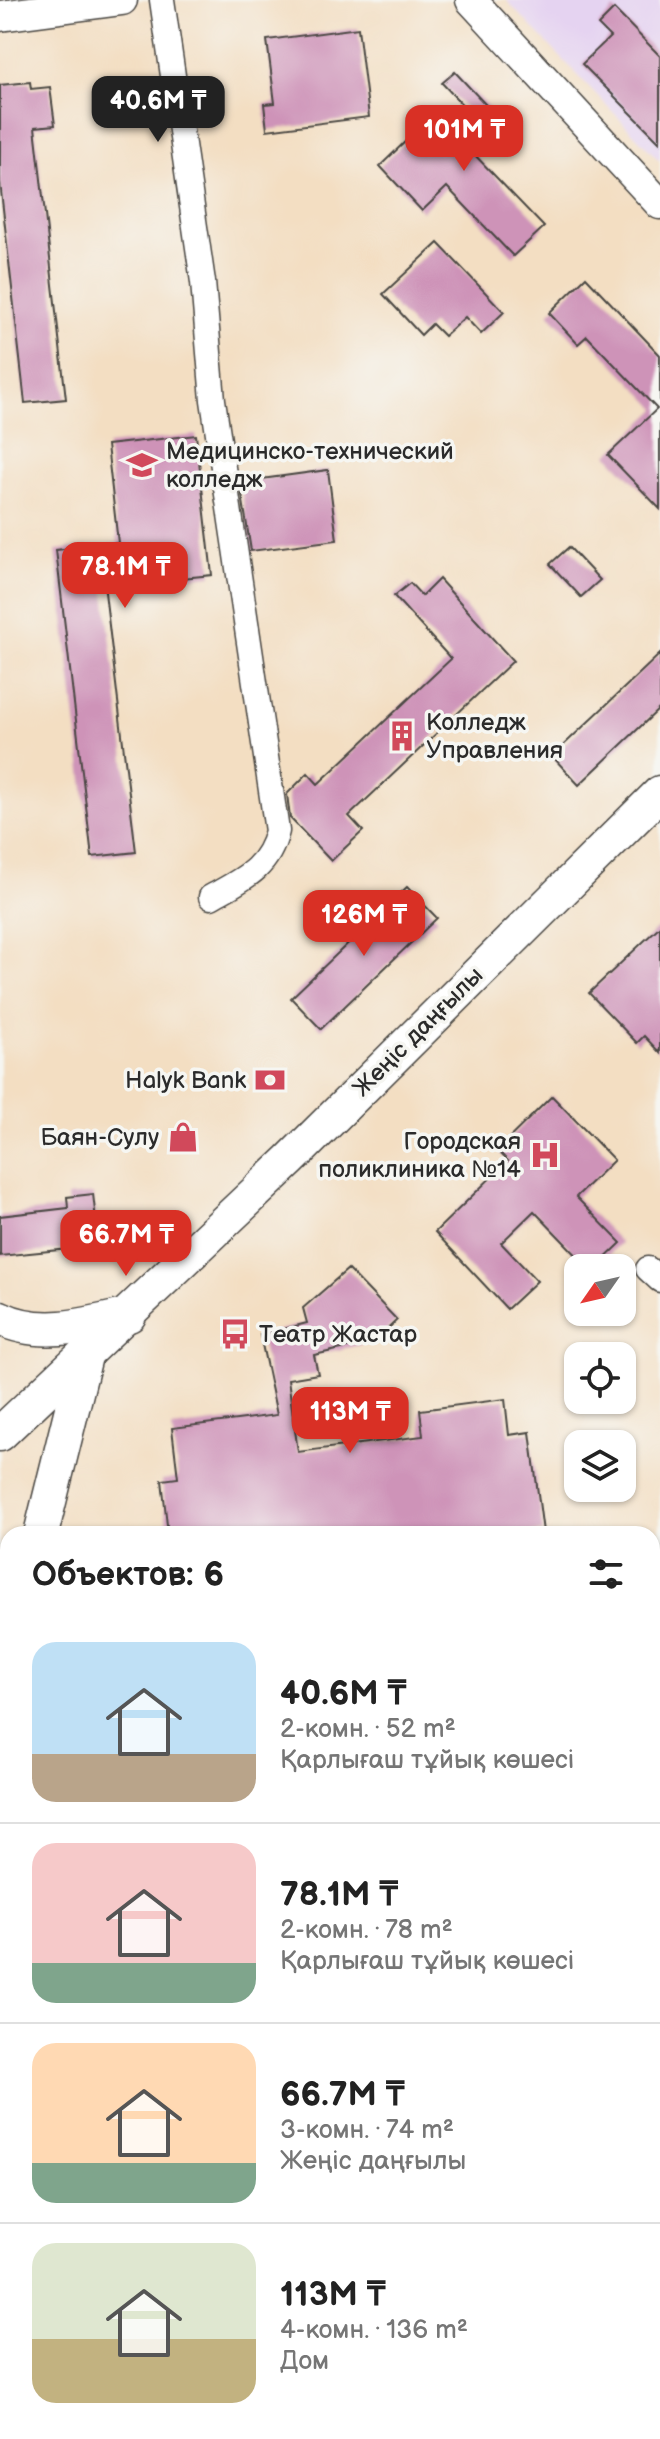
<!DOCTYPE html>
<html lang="ru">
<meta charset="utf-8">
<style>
:root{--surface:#fff;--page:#f2f2f2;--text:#222;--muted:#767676;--line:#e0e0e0;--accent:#d93025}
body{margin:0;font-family:"Balsamiq Sans",sans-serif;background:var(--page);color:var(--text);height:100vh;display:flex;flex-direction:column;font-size:30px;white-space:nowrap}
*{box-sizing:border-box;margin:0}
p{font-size:26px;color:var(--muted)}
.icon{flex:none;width:44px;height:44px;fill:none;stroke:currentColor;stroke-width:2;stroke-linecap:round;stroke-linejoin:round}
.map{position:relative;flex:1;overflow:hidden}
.sheet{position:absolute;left:0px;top:1526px;width:660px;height:914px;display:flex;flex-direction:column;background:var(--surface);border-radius:24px 24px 0 0;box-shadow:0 2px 6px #0004}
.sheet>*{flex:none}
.needle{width:52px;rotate:236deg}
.tools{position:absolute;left:564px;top:1254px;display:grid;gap:16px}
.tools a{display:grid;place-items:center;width:72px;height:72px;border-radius:16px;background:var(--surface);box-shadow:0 2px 6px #0004;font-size:40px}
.price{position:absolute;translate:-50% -68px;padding:0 18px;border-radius:16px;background:var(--accent);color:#fff;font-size:26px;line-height:52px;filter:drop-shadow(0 2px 4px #0008)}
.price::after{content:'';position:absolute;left:50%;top:48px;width:24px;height:18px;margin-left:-12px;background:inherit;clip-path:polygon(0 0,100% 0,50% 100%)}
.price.active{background:#222;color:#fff}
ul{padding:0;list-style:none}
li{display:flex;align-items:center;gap:24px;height:200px;padding:0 32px}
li+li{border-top:2px solid var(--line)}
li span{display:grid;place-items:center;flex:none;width:224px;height:160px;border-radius:24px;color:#555}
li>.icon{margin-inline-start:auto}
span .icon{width:96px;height:96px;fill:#fffc;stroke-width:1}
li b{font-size:34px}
h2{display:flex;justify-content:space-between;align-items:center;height:96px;padding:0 32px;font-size:34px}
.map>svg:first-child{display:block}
</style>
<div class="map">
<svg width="660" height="2439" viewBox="0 0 660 2439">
<rect width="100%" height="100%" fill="#f6f6f2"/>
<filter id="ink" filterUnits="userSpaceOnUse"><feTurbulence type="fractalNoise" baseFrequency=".0125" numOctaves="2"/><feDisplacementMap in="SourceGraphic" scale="16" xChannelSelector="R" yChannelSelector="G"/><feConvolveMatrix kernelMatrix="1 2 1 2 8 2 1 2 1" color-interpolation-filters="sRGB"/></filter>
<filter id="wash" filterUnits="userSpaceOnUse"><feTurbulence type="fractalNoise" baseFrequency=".006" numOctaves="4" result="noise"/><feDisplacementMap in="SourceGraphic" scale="32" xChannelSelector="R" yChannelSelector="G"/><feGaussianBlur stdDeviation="1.8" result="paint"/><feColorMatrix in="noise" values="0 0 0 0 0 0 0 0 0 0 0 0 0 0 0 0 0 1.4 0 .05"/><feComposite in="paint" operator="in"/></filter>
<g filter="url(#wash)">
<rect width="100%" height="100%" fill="#f3dec2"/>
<g fill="#e5d3f1">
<path d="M506 0H660V161Z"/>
<path d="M660 2361V2439H636L638 2432H652V2386Z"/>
</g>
<g id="blocks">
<g fill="#ce93b8">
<path d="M614 9 660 56V142L582 64 610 37 598 25Z"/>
<path d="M358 28 369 117 267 130 264 104 275 103 267 40Z"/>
<path d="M455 72 501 121 470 150 544 227 513 256 447 187 422 211 380 166 410 137 424 153 469 112 442 83Z"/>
<path d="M30 82 31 89 50 87 55 125 35 127 66 399 25 403 0 182V85Z"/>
<path d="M438 243 504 312 481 334 465 317 444 336 432 324 421 335 383 294Z"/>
<path d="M586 277 660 355V509L608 455 657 409 587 336 578 344 549 313Z"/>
<path d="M196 435 212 575 172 579 170 559 102 567 136 852 92 857 56 550 118 543 107 445Z"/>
<path d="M328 470 337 540 251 551 240 482Z"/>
<path d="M569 547 600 580 581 597 550 564Z"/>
<path d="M439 579 513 661 349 816 363 831 331 861 290 818 287 794 308 773 318 784 451 659 394 596 410 583 422 596Z"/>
<path d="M660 654V708L579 785 552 756Z"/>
<path d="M407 887 437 918 321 1029 291 998Z"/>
<path d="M660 926V1053L644 1036 637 1043 589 993Z"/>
<path d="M552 1096 614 1160 576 1197 621 1243 595 1268H589L534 1211 501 1243 537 1281 507 1309 435 1232 508 1161 497 1150Z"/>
<path d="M93 1194 99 1246 0 1256V1216L68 1208 67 1197Z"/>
<path d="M348 1269 397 1320 374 1342 314 1355 318 1374 288 1379 298 1452 423 1436 420 1410 505 1399 509 1435 530 1432 543 1532 168 1534 162 1480 178 1478 172 1428 277 1415 260 1335 307 1323 303 1308Z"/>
</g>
</g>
</g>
<g filter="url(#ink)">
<use href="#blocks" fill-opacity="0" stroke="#494642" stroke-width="2"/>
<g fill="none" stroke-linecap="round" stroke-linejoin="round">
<g stroke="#494642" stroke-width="27">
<g id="minor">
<path d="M162 0 203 282 213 400 277 831C268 869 243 879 211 897"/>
<path d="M648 1269 660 1280"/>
<path d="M0 2203 8 2202"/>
<path d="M476 2432 495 2439"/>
</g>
</g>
<g stroke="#494642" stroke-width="33">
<g id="tertiary">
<path d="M471 0 660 204"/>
<path d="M0 16 122 0"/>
<path d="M652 1830 660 1832"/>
</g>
</g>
<g stroke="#494642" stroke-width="37">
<g id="secondary">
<path d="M0 1318C40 1338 87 1325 129 1315"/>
<path d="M0 1434 290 1160 660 793"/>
<path d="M41 1534 85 1356"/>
<path d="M0 1756 8 1708"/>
<path d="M0 2001 8 2070"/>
<path d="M47 2432V2439"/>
</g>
</g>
<use href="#minor" stroke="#fff" stroke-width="24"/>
<use href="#tertiary" stroke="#fff" stroke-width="30"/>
<use href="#secondary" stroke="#fff" stroke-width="34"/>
</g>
</g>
<defs>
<g id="university-bare" transform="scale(2.4)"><path d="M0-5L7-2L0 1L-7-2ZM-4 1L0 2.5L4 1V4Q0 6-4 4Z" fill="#d1495b" stroke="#f6f6f2" stroke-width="2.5" paint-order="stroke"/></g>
<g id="building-bare" transform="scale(2.4)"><path d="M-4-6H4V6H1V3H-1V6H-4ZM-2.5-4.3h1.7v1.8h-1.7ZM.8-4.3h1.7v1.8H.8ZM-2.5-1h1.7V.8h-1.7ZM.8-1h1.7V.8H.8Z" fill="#d1495b" stroke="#f6f6f2" stroke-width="2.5" paint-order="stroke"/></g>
<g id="bank-bare" transform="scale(2.4)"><path d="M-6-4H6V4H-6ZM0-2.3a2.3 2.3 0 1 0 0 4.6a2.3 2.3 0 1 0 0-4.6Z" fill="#d1495b" stroke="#f6f6f2" stroke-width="2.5" paint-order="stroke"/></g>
<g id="shop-bare" transform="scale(2.4)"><path d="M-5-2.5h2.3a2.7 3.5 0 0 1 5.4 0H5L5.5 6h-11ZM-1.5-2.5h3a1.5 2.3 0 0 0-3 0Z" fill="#d1495b" stroke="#f6f6f2" stroke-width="2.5" paint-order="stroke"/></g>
<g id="hospital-bare" transform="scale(2.4)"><path d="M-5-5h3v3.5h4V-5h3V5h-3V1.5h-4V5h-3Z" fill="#d1495b" stroke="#f6f6f2" stroke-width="2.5" paint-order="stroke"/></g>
<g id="bus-bare" transform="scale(2.4)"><path d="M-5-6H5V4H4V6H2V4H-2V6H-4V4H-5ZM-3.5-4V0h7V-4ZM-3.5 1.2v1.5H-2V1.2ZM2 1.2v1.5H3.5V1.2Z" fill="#d1495b" stroke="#f6f6f2" stroke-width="2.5" paint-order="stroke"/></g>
</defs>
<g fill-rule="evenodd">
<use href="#university-bare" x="142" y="465"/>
<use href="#building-bare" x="402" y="736"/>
<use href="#bank-bare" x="270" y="1080"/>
<use href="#shop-bare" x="183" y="1137"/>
<use href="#hospital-bare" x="545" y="1155"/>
<use href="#bus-bare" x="235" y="1334"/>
</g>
<g text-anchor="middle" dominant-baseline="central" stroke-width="7" stroke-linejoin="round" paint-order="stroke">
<g font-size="24" fill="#2b2b2b" stroke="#f6f6f2" text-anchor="start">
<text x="166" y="451">Медицинско-технический<tspan x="166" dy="28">колледж</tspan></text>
<text x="426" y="722">Колледж<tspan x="426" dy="28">Управления</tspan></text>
<text x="246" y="1080" text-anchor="end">Halyk Bank</text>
<text x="159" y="1137" text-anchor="end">Баян-Сулу</text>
<text x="521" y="1141" text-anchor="end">Городская<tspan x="521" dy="28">поликлиника №14</tspan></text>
<text x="259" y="1334">Театр Жастар</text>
</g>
<g font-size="24" fill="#2b2b2b" stroke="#f6f6f2">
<text transform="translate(418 1032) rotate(-45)">Жеңіс даңғылы</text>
</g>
</g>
</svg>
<div class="tools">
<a><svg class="needle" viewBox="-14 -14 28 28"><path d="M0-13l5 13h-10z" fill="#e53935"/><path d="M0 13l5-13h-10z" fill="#767676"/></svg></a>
<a><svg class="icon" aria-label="locate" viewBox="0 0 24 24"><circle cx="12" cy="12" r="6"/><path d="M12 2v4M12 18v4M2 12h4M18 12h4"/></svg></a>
<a><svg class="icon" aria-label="layers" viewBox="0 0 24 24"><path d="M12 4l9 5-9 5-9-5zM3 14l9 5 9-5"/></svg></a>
</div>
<b class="price active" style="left:158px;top:144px">40.6M ₸</b>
<b class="price" style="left:464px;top:173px">101M ₸</b>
<b class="price" style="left:125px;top:610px">78.1M ₸</b>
<b class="price" style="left:364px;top:958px">126M ₸</b>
<b class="price" style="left:126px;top:1278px">66.7M ₸</b>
<b class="price" style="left:350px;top:1455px">113M ₸</b>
<section class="sheet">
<h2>Объектов: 6<svg class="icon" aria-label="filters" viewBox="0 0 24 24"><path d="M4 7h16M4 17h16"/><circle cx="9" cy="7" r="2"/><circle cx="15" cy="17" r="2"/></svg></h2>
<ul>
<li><span style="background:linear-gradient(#bfe0f5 70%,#b9a48a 0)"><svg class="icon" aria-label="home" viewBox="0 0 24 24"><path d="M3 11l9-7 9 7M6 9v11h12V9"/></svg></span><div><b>40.6M ₸</b><p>2-комн. · 52 m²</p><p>Қарлығаш тұйық көшесі</p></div></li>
<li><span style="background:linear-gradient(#f6c9c9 75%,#7fa58c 0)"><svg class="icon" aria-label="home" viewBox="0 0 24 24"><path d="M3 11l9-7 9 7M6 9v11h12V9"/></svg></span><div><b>78.1M ₸</b><p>2-комн. · 78 m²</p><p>Қарлығаш тұйық көшесі</p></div></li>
<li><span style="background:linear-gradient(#ffd9b3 75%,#7fa58c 0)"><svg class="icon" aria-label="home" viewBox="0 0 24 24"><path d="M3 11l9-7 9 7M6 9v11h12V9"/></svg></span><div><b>66.7M ₸</b><p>3-комн. · 74 m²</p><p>Жеңіс даңғылы</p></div></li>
<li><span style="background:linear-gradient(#dfe7d0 60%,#c2b280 0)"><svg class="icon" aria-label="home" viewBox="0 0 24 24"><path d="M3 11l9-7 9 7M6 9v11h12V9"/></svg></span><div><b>113M ₸</b><p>4-комн. · 136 m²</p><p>Дом</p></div></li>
</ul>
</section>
</div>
